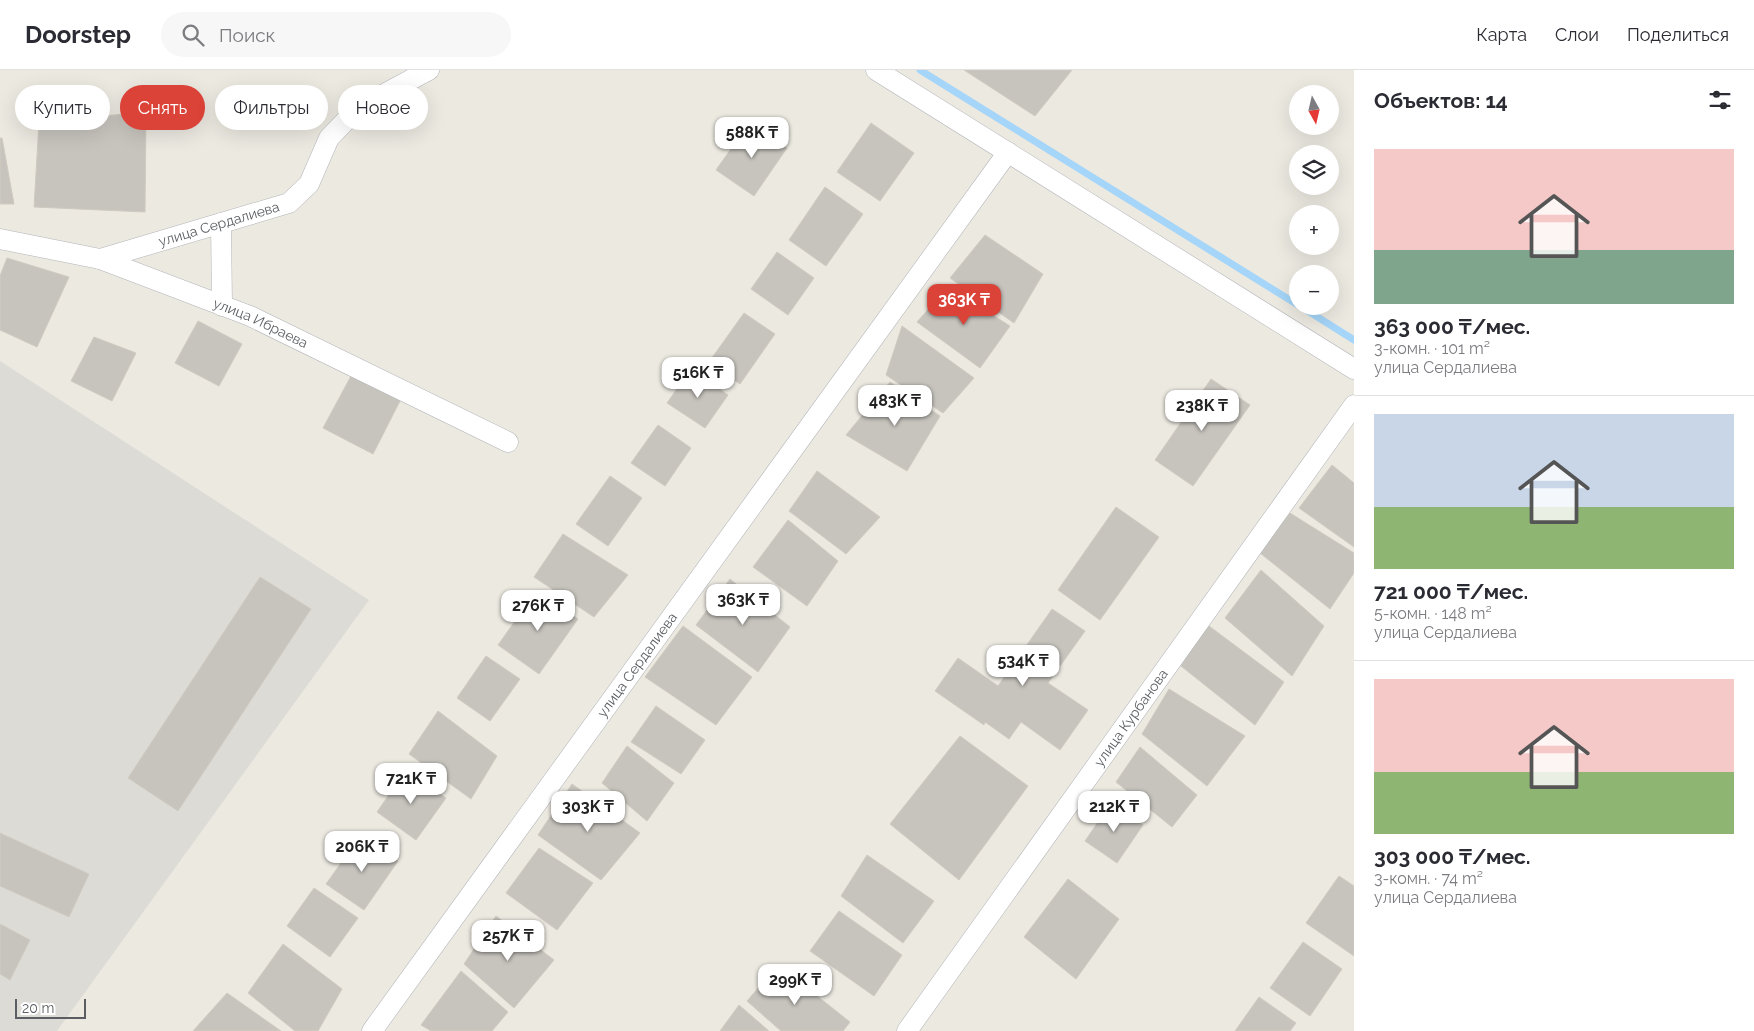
<!DOCTYPE html>
<html lang="ru">
<meta charset="utf-8">
<style>
:root{--surface:#fff;--page:#f7f7f7;--text:#2b2b33;--muted:#7c7c81;--line:#e1e1e2;--accent:#db4238}
body{margin:0;font-family:Raleway,sans-serif;background:var(--page);color:var(--text);height:100vh;display:flex;flex-direction:column;font-size:19px;white-space:nowrap}
*{box-sizing:border-box;margin:0}
p{font-size:16px;color:var(--muted)}
.icon{flex:none;width:28px;height:28px;fill:none;stroke:currentColor;stroke-width:2;stroke-linecap:round;stroke-linejoin:round}
.map{position:relative;flex:1;overflow:hidden}
.side{display:flex;flex-direction:column;background:var(--surface);width:400px}
.side>*{flex:none}
.top-card{position:absolute;left:15px;top:15px;width:475px;height:45px;display:flex;gap:10px}
.needle{width:32px;rotate:172deg}
.fabs{position:absolute;left:1289px;top:15px;display:grid;gap:10px}
.fabs a{display:grid;place-items:center;width:50px;height:50px;border-radius:50%;background:var(--surface);box-shadow:0 5px 20px #0002;font-size:25px}
.scale{position:absolute;left:15px;bottom:12px;width:71px;box-sizing:border-box;padding-left:5px;border:2px solid #5a5d61;border-top:0;font-size:14px;line-height:18px;white-space:nowrap;color:#5a5d61;-webkit-text-stroke:4px #fff;paint-order:stroke}
.price{position:absolute;translate:-50% -42px;padding:0 11px;border-radius:10px;background:#fff;color:#222;font-size:16px;line-height:32px;filter:drop-shadow(0 1px 2px #0008)}
.price::after{content:'';position:absolute;left:50%;top:30px;width:15px;height:11px;margin-left:-8px;background:inherit;clip-path:polygon(0 0,100% 0,50% 100%)}
.price.selected{background:var(--accent);color:#fff}
ul{padding:0;list-style:none}
li{display:grid;align-content:center;gap:10px;height:265px;padding:0 20px}
li+li{border-top:1px solid var(--line)}
li span{display:grid;place-items:center;height:155px;border-radius:0px;color:#555}
li>.icon{margin-inline-start:auto}
span .icon{width:90px;height:90px;fill:#fffc;stroke-width:1}
li b{font-size:21px}
h2{display:flex;justify-content:space-between;align-items:center;height:60px;padding:0 20px;font-size:21px}
.pill{padding:0 18px;border-radius:22px;background:var(--surface);box-shadow:0 5px 20px #0002;font-size:18px;line-height:45px}
.pill.selected{background:var(--accent);color:#fff}
header{display:flex;align-items:center;gap:30px;box-sizing:border-box;height:70px;padding:0 25px;background:var(--surface);border-bottom:1px solid var(--line)}
header strong{font-size:24px}
nav{display:flex;gap:28px;margin-inline-start:auto;font-size:18px}
.search{width:350px;height:45px;background:var(--page);display:flex;align-items:center;gap:12px;box-sizing:border-box;padding:0 18px;border-radius:28px;color:var(--muted);font-size:19px}
main{display:flex;flex:1;min-height:0}
.map>svg:first-child{display:block}
</style>
<header>
<strong>Doorstep</strong>
<div class="search"><svg class="icon" aria-label="search" viewBox="0 0 24 24"><circle cx="10" cy="10" r="6"/><path d="M15 15l6 6"/></svg>Поиск</div>
<nav><a>Карта</a><a>Слои</a><a>Поделиться</a></nav>
</header>
<main>
<div class="map">
<svg width="1354" height="961" viewBox="0 0 1354 961">
<rect width="100%" height="100%" fill="#ece9e1"/>
<path fill="#dddbd6" d="M0 291 369 530 57 961H0Z"/>
<g fill="none" stroke-linecap="round" stroke-linejoin="round">
<g stroke="#a5d5f8" stroke-width="7">
<path d="M920 0 1298 235"/>
<path d="M1300 236 1354 270"/>
</g>
</g>
<g fill="#c7c4be" stroke="#d0cbc0">
<path d="M964 0H1072L1035 46Z"/>
<path d="M146 42 145 142 34 137 39 52Z"/>
<path d="M750 52 787 78 754 126 716 100Z"/>
<path d="M871 53 914 83 880 131 837 102Z"/>
<path d="M0 68H2L14 134H0Z"/>
<path d="M825 117 863 144 826 196 789 170Z"/>
<path d="M985 165 1043 204 1014 253 950 208Z"/>
<path d="M777 182 814 208 788 245 751 219Z"/>
<path d="M7 188 69 207 37 277 0 260V206Z"/>
<path d="M948 217 1010 256 980 298 917 252Z"/>
<path d="M744 243 775 264 740 314 709 292Z"/>
<path d="M198 251 242 274 219 316 175 293Z"/>
<path d="M902 256 974 308 943 343 886 305Z"/>
<path d="M94 267 136 283 112 331 71 311Z"/>
<path d="M691 299 728 325 705 358 667 333Z"/>
<path d="M351 306 400 331 373 384 323 358Z"/>
<path d="M1211 309 1250 335 1193 416 1155 390Z"/>
<path d="M890 312 940 346 907 401 846 365Z"/>
<path d="M658 355 691 378 665 416 631 393Z"/>
<path d="M1332 395 1354 413V477L1299 438Z"/>
<path d="M817 401 880 447 846 484 789 441Z"/>
<path d="M610 406 642 428 608 476 576 454Z"/>
<path d="M1116 437 1159 467 1100 550 1058 520Z"/>
<path d="M1290 443 1354 483V503L1330 539 1260 483Z"/>
<path d="M788 450 838 491 807 536 753 497Z"/>
<path d="M563 464 628 505 594 547 534 507Z"/>
<path d="M1261 500 1324 556 1292 606 1225 548Z"/>
<path d="M260 507 311 539 178 741 128 708Z"/>
<path d="M730 509 790 557 758 602 696 555Z"/>
<path d="M537 520 578 549 539 604 498 575Z"/>
<path d="M1052 539 1085 561 1048 613 1088 640 1060 680 1021 652 1009 669 985 652 984 655 935 621 958 588 998 616Z"/>
<path d="M1205 553 1284 612 1255 655 1181 596Z"/>
<path d="M683 556 752 607 716 655 645 607Z"/>
<path d="M486 586 520 609 490 651 457 628Z"/>
<path d="M1169 619 1245 666 1207 716 1142 664Z"/>
<path d="M656 636 705 670 681 704 631 672Z"/>
<path d="M438 641 497 686 471 729 409 684Z"/>
<path d="M960 666 1028 716 959 810 890 754Z"/>
<path d="M627 676 674 713 647 751 602 713Z"/>
<path d="M1140 677 1197 725 1172 757 1116 712Z"/>
<path d="M406 700 446 728 416 770 377 742Z"/>
<path d="M572 714 640 763 601 810 538 765Z"/>
<path d="M1111 733 1143 755 1117 793 1085 771Z"/>
<path d="M0 763 89 804 69 847 0 816Z"/>
<path d="M361 765 398 791 364 840 326 814Z"/>
<path d="M539 778 593 813 557 860 506 823Z"/>
<path d="M867 785 934 831 903 873 841 826Z"/>
<path d="M1339 806 1354 816V886L1306 853Z"/>
<path d="M1068 809 1119 849 1076 909 1024 867Z"/>
<path d="M314 818 358 848 330 887 287 856Z"/>
<path d="M839 841 902 885 874 926 810 881Z"/>
<path d="M496 846 554 890 514 938 464 894Z"/>
<path d="M0 854 30 870 10 910 0 904Z"/>
<path d="M1303 872 1342 899 1310 946 1270 918Z"/>
<path d="M283 874 342 919 318 961H295L248 923Z"/>
<path d="M778 895 850 952 843 961H781L747 931Z"/>
<path d="M461 901 508 942 492 961H431L421 955Z"/>
<path d="M227 923 281 961H193Z"/>
<path d="M1259 927 1296 953 1290 961H1235Z"/>
<path d="M739 935 769 961H720Z"/>
</g>
<g fill="none" stroke-linecap="round" stroke-linejoin="round">
<g stroke="#b2b4b8" stroke-width="21">
<g id="street">
<path d="M876 0 1354 299"/>
<path d="M221 153 222 236"/>
<path id="s1" d="M0 169 100 189 250 246 508 372"/>
<path id="s2" d="M100 189 289 133 309 114 329 68 358 38 429 0"/>
<path id="s3" d="M372 961 1008 82"/>
<path id="s4" d="M907 961 1354 335"/>
</g>
</g>
<use href="#street" stroke="#fff" stroke-width="20"/>
</g>
<g text-anchor="middle" dominant-baseline="central" stroke-width="5" stroke-linejoin="round" paint-order="stroke">
<g font-size="14" fill="#5a5d61" stroke="#fff">
<text stroke="none"><textPath href="#s2" startOffset="124">улица Сердалиева</textPath></text>
<text stroke="none"><textPath href="#s1" startOffset="275">улица Ибраева</textPath></text>
<text stroke="none"><textPath href="#s3" startOffset="452">улица Сердалиева</textPath></text>
<text stroke="none"><textPath href="#s4" startOffset="385">улица Курбанова</textPath></text>
</g>
</g>
</svg>
<div class="fabs">
<a><svg class="needle" viewBox="-14 -14 28 28"><path d="M0-13l5 13h-10z" fill="#e53935"/><path d="M0 13l5-13h-10z" fill="#7c7c81"/></svg></a>
<a><svg class="icon" aria-label="layers" viewBox="0 0 24 24"><path d="M12 4l9 5-9 5-9-5zM3 14l9 5 9-5"/></svg></a>
<a>+</a>
<a>−</a>
</div>
<div class="scale">20 m</div>
<b class="price" style="left:752px;top:89px">588K ₸</b>
<b class="price selected" style="left:964px;top:256px">363K ₸</b>
<b class="price" style="left:698px;top:329px">516K ₸</b>
<b class="price" style="left:895px;top:357px">483K ₸</b>
<b class="price" style="left:1202px;top:362px">238K ₸</b>
<b class="price" style="left:743px;top:556px">363K ₸</b>
<b class="price" style="left:538px;top:562px">276K ₸</b>
<b class="price" style="left:1023px;top:617px">534K ₸</b>
<b class="price" style="left:411px;top:735px">721K ₸</b>
<b class="price" style="left:588px;top:763px">303K ₸</b>
<b class="price" style="left:1114px;top:763px">212K ₸</b>
<b class="price" style="left:362px;top:803px">206K ₸</b>
<b class="price" style="left:508px;top:892px">257K ₸</b>
<b class="price" style="left:795px;top:936px">299K ₸</b>
<div class="top-card">
<a class="pill">Купить</a>
<a class="pill selected">Снять</a>
<a class="pill">Фильтры</a>
<a class="pill">Новое</a>
</div>
</div>
<section class="side">
<h2>Объектов: 14<svg class="icon" aria-label="filters" viewBox="0 0 24 24"><path d="M4 7h16M4 17h16"/><circle cx="9" cy="7" r="2"/><circle cx="15" cy="17" r="2"/></svg></h2>
<ul>
<li><span style="background:linear-gradient(#f6c9c9 65%,#7fa58c 0)"><svg class="icon" aria-label="home" viewBox="0 0 24 24"><path d="M3 11l9-7 9 7M6 9v11h12V9"/></svg></span><div><b>363 000 ₸/мес.</b><p>3-комн. · 101 m²</p><p>улица Сердалиева</p></div></li>
<li><span style="background:linear-gradient(#c9d6e8 60%,#8fb573 0)"><svg class="icon" aria-label="home" viewBox="0 0 24 24"><path d="M3 11l9-7 9 7M6 9v11h12V9"/></svg></span><div><b>721 000 ₸/мес.</b><p>5-комн. · 148 m²</p><p>улица Сердалиева</p></div></li>
<li><span style="background:linear-gradient(#f6c9c9 60%,#8fb573 0)"><svg class="icon" aria-label="home" viewBox="0 0 24 24"><path d="M3 11l9-7 9 7M6 9v11h12V9"/></svg></span><div><b>303 000 ₸/мес.</b><p>3-комн. · 74 m²</p><p>улица Сердалиева</p></div></li>
</ul>
</section>
</main>
